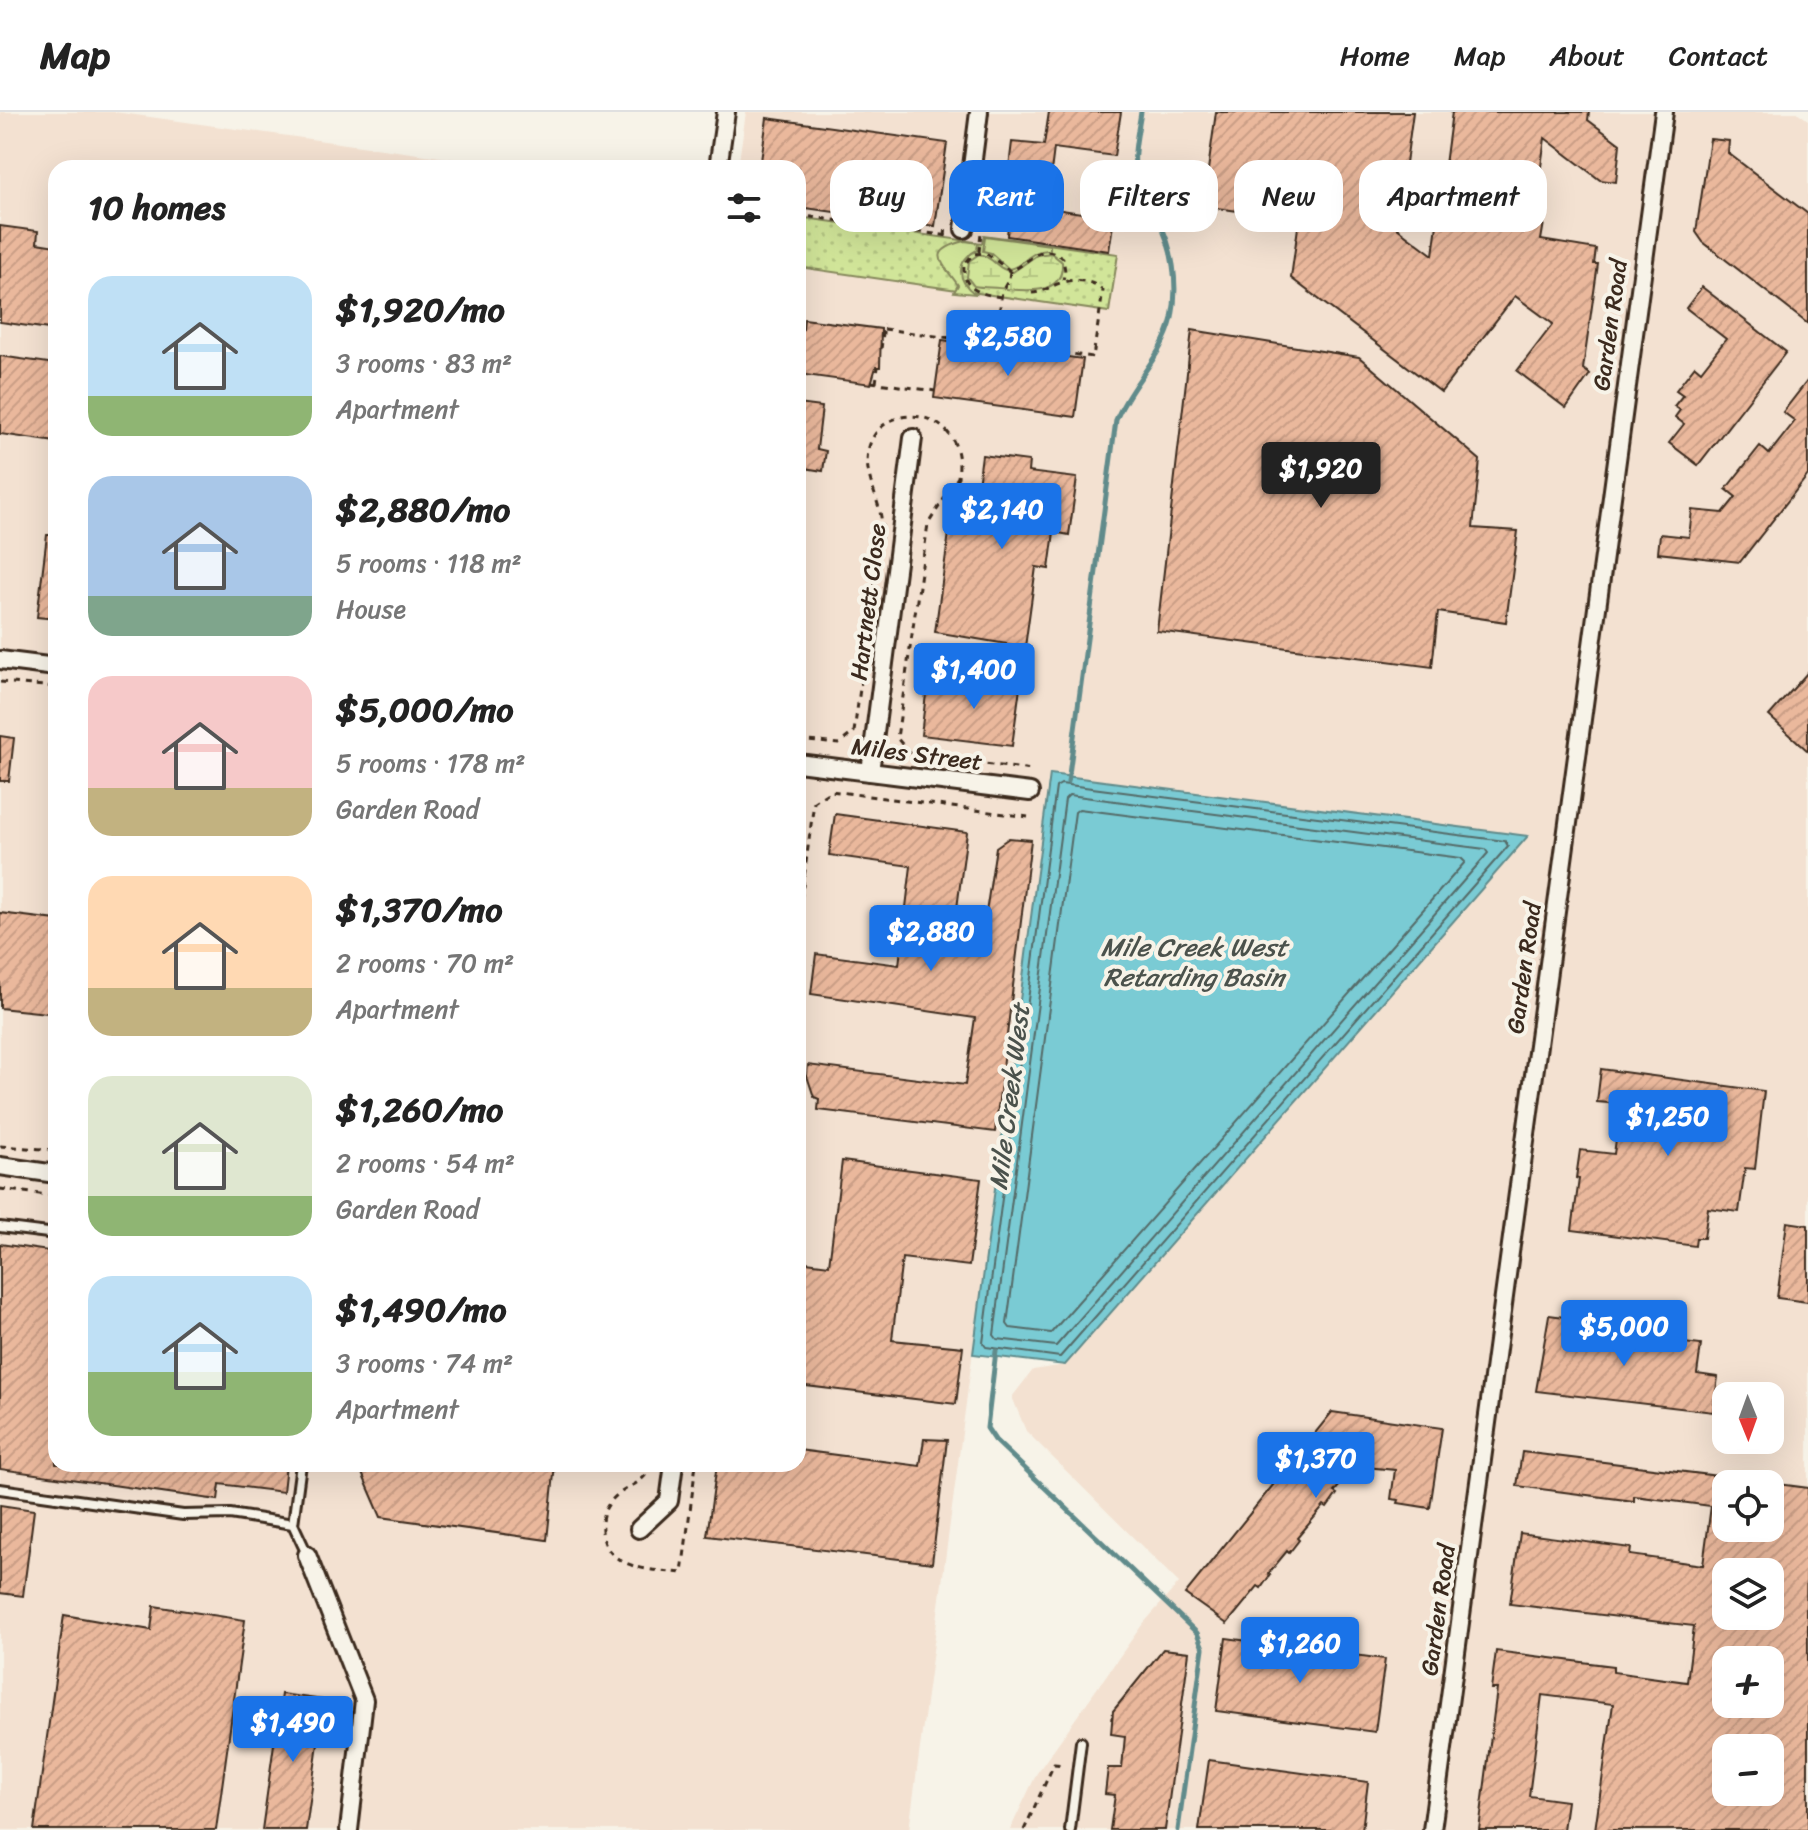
<!DOCTYPE html>
<meta charset="utf-8">
<style>
:root{--surface:#fff;--page:#f2f2f2;--text:#222;--muted:#767676;--line:#e0e0e0;--accent:#1a73e8}
body{margin:0;font-family:Sriracha,sans-serif;background:var(--page);color:var(--text);height:100vh;display:flex;flex-direction:column;font-size:30px;white-space:nowrap}
*{box-sizing:border-box;margin:0}
p{font-size:26px;color:var(--muted)}
.icon{flex:none;width:44px;height:44px;fill:none;stroke:currentColor;stroke-width:2;stroke-linecap:round;stroke-linejoin:round}
.map{position:relative;flex:1;overflow:hidden}
.panel{position:absolute;left:48px;top:48px;width:758px;height:1312px;display:flex;flex-direction:column;background:var(--surface);border-radius:24px;box-shadow:0 8px 32px #0002}
.panel>*{flex:none}
.banner{position:absolute;left:830px;top:48px;width:760px;height:72px;display:flex;gap:16px}
.needle{width:52px;rotate:179deg}
.tools{position:absolute;left:1712px;top:1270px;display:grid;gap:16px}
.tools a{display:grid;place-items:center;width:72px;height:72px;border-radius:16px;background:var(--surface);box-shadow:0 8px 32px #0002;font-size:40px}
.price{position:absolute;translate:-50% -68px;padding:0 18px;border-radius:8px;background:var(--accent);color:#fff;font-size:26px;line-height:52px;filter:drop-shadow(0 2px 4px #0008)}
.price::after{content:'';position:absolute;left:50%;top:48px;width:24px;height:18px;margin-left:-12px;background:inherit;clip-path:polygon(0 0,100% 0,50% 100%)}
.price.current{background:#222;color:#fff}
ul{padding:0;list-style:none}
li{display:flex;align-items:center;gap:24px;height:200px;padding:0 40px}
li span{display:grid;place-items:center;flex:none;width:224px;height:160px;border-radius:24px;color:#555}
li>.icon{margin-inline-start:auto}
span .icon{width:96px;height:96px;fill:#fffc;stroke-width:1}
li b{font-size:34px}
h2{display:flex;justify-content:space-between;align-items:center;height:96px;padding:0 40px;font-size:34px}
.chip{padding:0 28px;border-radius:24px;background:var(--surface);box-shadow:0 8px 32px #0002;font-size:28px;line-height:72px}
.chip.current{background:var(--accent);color:#fff}
header{display:flex;align-items:center;gap:48px;box-sizing:border-box;height:112px;padding:0 40px;background:var(--surface);border-bottom:2px solid var(--line)}
header strong{font-size:38px}
nav{display:flex;gap:44px;margin-inline-start:auto;font-size:28px}
.map>svg:first-child{display:block}
</style>
<header>
<strong>Map</strong>
<nav><a>Home</a><a>Map</a><a>About</a><a>Contact</a></nav>
</header>
<div class="map">
<svg width="1808" height="1718" viewBox="0 0 1808 1718">
<defs>
<pattern id="grass-dots" width="8" height="8" patternUnits="userSpaceOnUse" patternTransform="scale(2)"><rect width="8" height="8" fill="#d1e599"/><path d="M2 2h.1M6 6h.1" fill="none" stroke="#b4c583" stroke-width="1.8" stroke-linecap="round"/></pattern>
<pattern id="wetland-marsh" width="20" height="14" patternUnits="userSpaceOnUse" patternTransform="scale(2)"><rect width="20" height="14" fill="#d1e599"/><path d="M1 5h8M5 5V1M11 12h8M15 12V8" fill="none" stroke="#b4c583"/></pattern>
<pattern id="building-hatch" width="6" height="6" patternUnits="userSpaceOnUse" patternTransform="scale(2)"><rect width="6" height="6" fill="#eab89c"/><path d="M-1 1l2-2M0 6l6-6M5 7l2-2" fill="none" stroke="#ca9e86"/></pattern>
</defs>
<rect width="100%" height="100%" fill="#f7f3e8"/>
<filter id="ink" filterUnits="userSpaceOnUse"><feTurbulence type="fractalNoise" baseFrequency=".0125" numOctaves="2"/><feDisplacementMap in="SourceGraphic" scale="16" xChannelSelector="R" yChannelSelector="G"/><feConvolveMatrix kernelMatrix="1 2 1 2 8 2 1 2 1" color-interpolation-filters="sRGB"/></filter>
<g filter="url(#ink)">
<path fill="#f3e1d1" fill-rule="evenodd" d="M0 0H114L519 56H56V1352H798V56H738L746 0H1797L1808 8V1718H1010L1037 1661 1142 1513 1179 1471 1026 1319 1012 1285 1033 1258 1065 1253 1527 725 1050 662 909 1718H0ZM1726 1284H1770V1328H1726ZM1726 1372H1770V1416H1726ZM1726 1460H1770V1504H1726ZM1726 1548H1770V1592H1726ZM1726 1636H1770V1680H1726Z"/>
<path fill="url(#grass-dots)" stroke="#86885c" stroke-width="2" d="M798 105 982 131 984 123 1118 142 1109 200 798 155Z"/>
<path fill="url(#wetland-marsh)" stroke="#86885c" stroke-width="2" d="M1051 141 1062 150C1064 183 1029 179 1007 177 995 175 985 176 974 174L967 165 969 149 979 142C994 145 998 159 1013 160L1037 143Z"/>
<g fill="#d1e599" stroke="#86885c" stroke-width="2">
<path d="M985 124 1050 133V138C1028 138 1026 153 1009 157L991 141 983 139Z"/>
<path d="M965 129 978 131 977 138C956 149 956 168 975 182L954 180 958 173C941 149 926 139 965 129Z"/>
</g>
<path fill="#7acbd4" stroke="#618b8b" stroke-width="2" d="M1050 662 1528 724 1065 1253 973 1242Z"/>
<g fill="none" stroke-linecap="round" stroke-linejoin="round">
<g stroke="#546a67" stroke-width="2">
<path d="M1061 672 1505 729 1508 734 1060 1245 986 1235 983 1231 1056 675Z"/>
<path d="M1069 683 1485 737 1488 741 1056 1234 997 1227 994 1223 1065 687Z"/>
<path d="M1079 697 1461 746 1465 750 1051 1221 1010 1216 1007 1212 1075 700Z"/>
</g>
<g stroke="#618b8b" stroke-width="5">
<path d="M1068 670 1116 308C1130 272 1163 245 1172 206 1179 172 1173 135 1157 105 1150 92 1140 81 1137 67 1131 46 1138 21 1141 0"/>
<path d="M996 1239 987 1316 995 1328 1197 1521 1203 1536 1178 1718"/>
</g>
</g>
<g fill="url(#building-hatch)" stroke="#3b2a1e" stroke-width="2" fill-rule="evenodd">
<path d="M1049 0H1121L1114 44 1054 36 1051 60 1009 55 1012 30 1044 33Z"/>
<path d="M1216 0H1413L1397 116 1433 143 1452 0H1589L1588 8 1620 32 1616 70 1600 68 1545 26 1535 97 1546 99 1541 128 1596 137 1594 152H1598L1583 257 1590 262 1566 296 1517 259 1553 212 1515 184 1441 280 1291 166 1299 108 1203 94Z"/>
<path d="M767 6 947 31 935 114 798 95V56H760Z"/>
<path d="M1710 27 1729 29 1728 41 1808 102V212L1703 130 1696 120Z"/>
<path d="M1010 90 1114 106 1109 139 1007 124Z"/>
<path d="M0 114 38 119 37 131 56 134V218L0 210Z"/>
<path d="M1702 175 1786 240 1698 353 1669 331 1684 312 1675 305 1680 298 1674 294 1683 283 1676 278 1695 254 1701 259 1726 227 1686 196Z"/>
<path d="M804 207 881 217 880 255H876L871 272 798 262V216L803 217Z"/>
<path d="M1192 218 1359 245 1480 348 1473 416 1518 419 1506 510 1438 500 1432 555 1157 519Z"/>
<path d="M942 228 1083 247 1075 305 934 286Z"/>
<path d="M0 244 56 252V330L0 322Z"/>
<path d="M1808 268V363L1740 450 1658 441 1660 422 1689 425 1692 398 1723 401 1736 385 1726 377 1760 334 1769 342 1795 309 1783 300Z"/>
<path d="M798 292 822 295 817 337 826 339 823 359 798 355Z"/>
<path d="M982 343 1029 349 1028 360 1077 366 1069 423 1054 420 1049 457 1036 455 1025 535 935 520 949 421 957 408H964L966 393 978 373Z"/>
<path d="M47 423H56V507L37 505Z"/>
<path d="M1808 560V639L1769 604Z"/>
<path d="M970 561 1021 568 1012 634 921 623 927 574 967 579Z"/>
<path d="M0 624 14 626 9 669H0Z"/>
<path d="M835 702 967 720 956 804 985 807 996 735 1009 726 1031 728 995 1020 818 998 819 987 814 985 807 964 808 953 965 973 975 906 811 882 816 842 899 853 911 754 829 743Z"/>
<path d="M0 801 56 808V902L0 896Z"/>
<path d="M1601 957 1764 979 1755 1057 1745 1056 1739 1100 1708 1096 1704 1126H1696L1695 1134 1572 1118 1579 1067 1576 1066 1580 1038 1614 1042 1621 992 1597 990Z"/>
<path d="M842 1049 981 1067 969 1154 902 1146 892 1228 963 1235 956 1292 798 1273V1149L829 1153Z"/>
<path d="M1787 1110 1808 1113V1190L1777 1186Z"/>
<path d="M0 1132 56 1140V1352H286L283 1380 220 1372 218 1388 0 1357Z"/>
<path d="M1549 1203 1573 1206 1571 1223 1598 1226V1219L1620 1222 1621 1215 1661 1220 1660 1228 1701 1233 1697 1262 1718 1265 1713 1300 1536 1279Z"/>
<path d="M1332 1300 1442 1316 1430 1396 1398 1391 1399 1388 1391 1387 1395 1358 1356 1354 1334 1380 1337 1382 1327 1396 1324 1394 1297 1426 1299 1428 1289 1441 1287 1439 1268 1462 1270 1463 1261 1476 1258 1474 1227 1512 1185 1482Z"/>
<path d="M924 1327 947 1328 932 1451 707 1424 717 1352H798V1338L920 1354Z"/>
<path d="M1522 1340 1726 1365V1416H1770V1371L1808 1376 1806 1504H1808V1718H1595L1613 1592 1542 1583 1529 1684 1567 1689 1563 1718H1479L1497 1577H1491L1496 1539 1613 1554V1560L1687 1570 1694 1514 1510 1492 1520 1421 1631 1436 1630 1443 1703 1453 1711 1394 1634 1384V1389L1517 1374ZM1726 1460H1770V1504H1726ZM1723 1548H1770V1592H1717ZM1726 1636H1770V1680H1726Z"/>
<path d="M358 1352H555L547 1428 381 1405Z"/>
<path d="M0 1393 34 1398 23 1484 0 1481Z"/>
<path d="M154 1494 245 1508 216 1718H34L64 1503 151 1518Z"/>
<path d="M1226 1526 1385 1547 1375 1620 1216 1599Z"/>
<path d="M1163 1537 1189 1540 1165 1718H1110L1115 1683 1105 1682 1108 1656H1122L1125 1624 1111 1622 1113 1599Z"/>
<path d="M281 1582 324 1588 306 1718H262Z"/>
<path d="M1209 1648 1368 1670 1362 1718H1199Z"/>
</g>
<g fill="none" stroke-linecap="round" stroke-linejoin="round">
<g stroke="#3b2a1e" stroke-width="14">
<g id="service">
<path d="M0 1115 56 1122"/>
<path d="M301 1352 293 1412 307 1442"/>
<path d="M0 1377 183 1403 230 1402 293 1412"/>
<path d="M1070 1718 1081 1630"/>
</g>
</g>
<g stroke="#3b2a1e" stroke-width="22">
<g id="minor">
<path d="M718 56 726 0"/>
<path d="M964 117 979 0"/>
<path d="M0 548 56 555"/>
<path d="M798 651 1030 680"/>
<path d="M870 660 913 326"/>
<path d="M0 1054 56 1062"/>
<path d="M639 1417 669 1389 674 1352"/>
<path d="M307 1443 364 1588 349 1718"/>
<path d="M1432 1718 1664 0"/>
</g>
</g>
<g stroke="#3b2a1e" stroke-width="3" stroke-dasharray="6 6" stroke-linecap="butt">
<path d="M798 103 949 124"/>
<path d="M945 124 946 114"/>
<path d="M979 140 981 120"/>
<path d="M1001 185C981 182 962 178 964 153L973 142 986 141 1010 159C1029 153 1040 127 1063 146L1065 159 1063 168"/>
<path d="M884 217 1093 245 1103 179C1095 168 1073 166 1060 171 1048 175 1043 181 1030 181"/>
<path d="M995 235 1002 179 1009 167 1010 159"/>
<path d="M881 237 884 213"/>
<path d="M871 270 935 279"/>
<path d="M876 271 878 255"/>
<path d="M0 570 56 575"/>
<path d="M798 628 839 632 854 620 882 418C883 391 863 366 868 339 879 284 969 295 958 365L928 412 897 626 911 643 1033 658"/>
<path d="M798 811 814 690 831 679 1028 705"/>
<path d="M0 1034 56 1038"/>
<path d="M0 1077 56 1084"/>
<path d="M651 1352C645 1374 624 1373 611 1389 604 1397 601 1407 602 1418 604 1458 653 1458 682 1461L696 1352"/>
<path d="M1024 1718 1054 1652 1065 1653"/>
</g>
<use href="#service" stroke="#f7f3e8" stroke-width="8"/>
<use href="#minor" stroke="#f7f3e8" stroke-width="16"/>
</g>
</g>
<g text-anchor="middle" dominant-baseline="central" stroke-width="8" stroke-linejoin="round" paint-order="stroke">
<g font-size="24" fill="#3b2a1e" stroke="#f7f3e8">
<text transform="translate(1610 213) rotate(-82)">Garden Road</text>
<text transform="translate(868 490) rotate(-83)">Hartnett Close</text>
<text transform="translate(917 642) rotate(7)">Miles Street</text>
<text transform="translate(1524 856) rotate(-82)">Garden Road</text>
<text transform="translate(1438 1498) rotate(-82)">Garden Road</text>
</g>
<g font-size="26" font-style="italic" fill="#4b524c" stroke="#f7f3e8">
<text x="1194" y="835">Mile Creek West<tspan x="1194" dy="30">Retarding Basin</tspan></text>
<text transform="translate(1009 985) rotate(-83)">Mile Creek West</text>
</g>
</g>
</svg>
<div class="tools">
<a><svg class="needle" viewBox="-14 -14 28 28"><path d="M0-13l5 13h-10z" fill="#e53935"/><path d="M0 13l5-13h-10z" fill="#767676"/></svg></a>
<a><svg class="icon" aria-label="locate" viewBox="0 0 24 24"><circle cx="12" cy="12" r="6"/><path d="M12 2v4M12 18v4M2 12h4M18 12h4"/></svg></a>
<a><svg class="icon" aria-label="layers" viewBox="0 0 24 24"><path d="M12 4l9 5-9 5-9-5zM3 14l9 5 9-5"/></svg></a>
<a>+</a>
<a>−</a>
</div>
<b class="price" style="left:1008px;top:266px">$2,580</b>
<b class="price current" style="left:1321px;top:398px">$1,920</b>
<b class="price" style="left:1002px;top:439px">$2,140</b>
<b class="price" style="left:974px;top:599px">$1,400</b>
<b class="price" style="left:931px;top:861px">$2,880</b>
<b class="price" style="left:1668px;top:1046px">$1,250</b>
<b class="price" style="left:1624px;top:1256px">$5,000</b>
<b class="price" style="left:1316px;top:1388px">$1,370</b>
<b class="price" style="left:1300px;top:1573px">$1,260</b>
<b class="price" style="left:293px;top:1652px">$1,490</b>
<div class="banner">
<a class="chip">Buy</a>
<a class="chip current">Rent</a>
<a class="chip">Filters</a>
<a class="chip">New</a>
<a class="chip">Apartment</a>
</div>
<section class="panel">
<h2>10 homes<svg class="icon" aria-label="filters" viewBox="0 0 24 24"><path d="M4 7h16M4 17h16"/><circle cx="9" cy="7" r="2"/><circle cx="15" cy="17" r="2"/></svg></h2>
<ul>
<li><span style="background:linear-gradient(#bfe0f5 75%,#8fb573 0)"><svg class="icon" aria-label="home" viewBox="0 0 24 24"><path d="M3 11l9-7 9 7M6 9v11h12V9"/></svg></span><div><b>$1,920/mo</b><p>3 rooms · 83 m²</p><p>Apartment</p></div></li>
<li><span style="background:linear-gradient(#a9c7e8 75%,#7fa58c 0)"><svg class="icon" aria-label="home" viewBox="0 0 24 24"><path d="M3 11l9-7 9 7M6 9v11h12V9"/></svg></span><div><b>$2,880/mo</b><p>5 rooms · 118 m²</p><p>House</p></div></li>
<li><span style="background:linear-gradient(#f6c9c9 70%,#c2b280 0)"><svg class="icon" aria-label="home" viewBox="0 0 24 24"><path d="M3 11l9-7 9 7M6 9v11h12V9"/></svg></span><div><b>$5,000/mo</b><p>5 rooms · 178 m²</p><p>Garden Road</p></div></li>
<li><span style="background:linear-gradient(#ffd9b3 70%,#c2b280 0)"><svg class="icon" aria-label="home" viewBox="0 0 24 24"><path d="M3 11l9-7 9 7M6 9v11h12V9"/></svg></span><div><b>$1,370/mo</b><p>2 rooms · 70 m²</p><p>Apartment</p></div></li>
<li><span style="background:linear-gradient(#dfe7d0 75%,#8fb573 0)"><svg class="icon" aria-label="home" viewBox="0 0 24 24"><path d="M3 11l9-7 9 7M6 9v11h12V9"/></svg></span><div><b>$1,260/mo</b><p>2 rooms · 54 m²</p><p>Garden Road</p></div></li>
<li><span style="background:linear-gradient(#bfe0f5 60%,#8fb573 0)"><svg class="icon" aria-label="home" viewBox="0 0 24 24"><path d="M3 11l9-7 9 7M6 9v11h12V9"/></svg></span><div><b>$1,490/mo</b><p>3 rooms · 74 m²</p><p>Apartment</p></div></li>
</ul>
</section>
</div>
